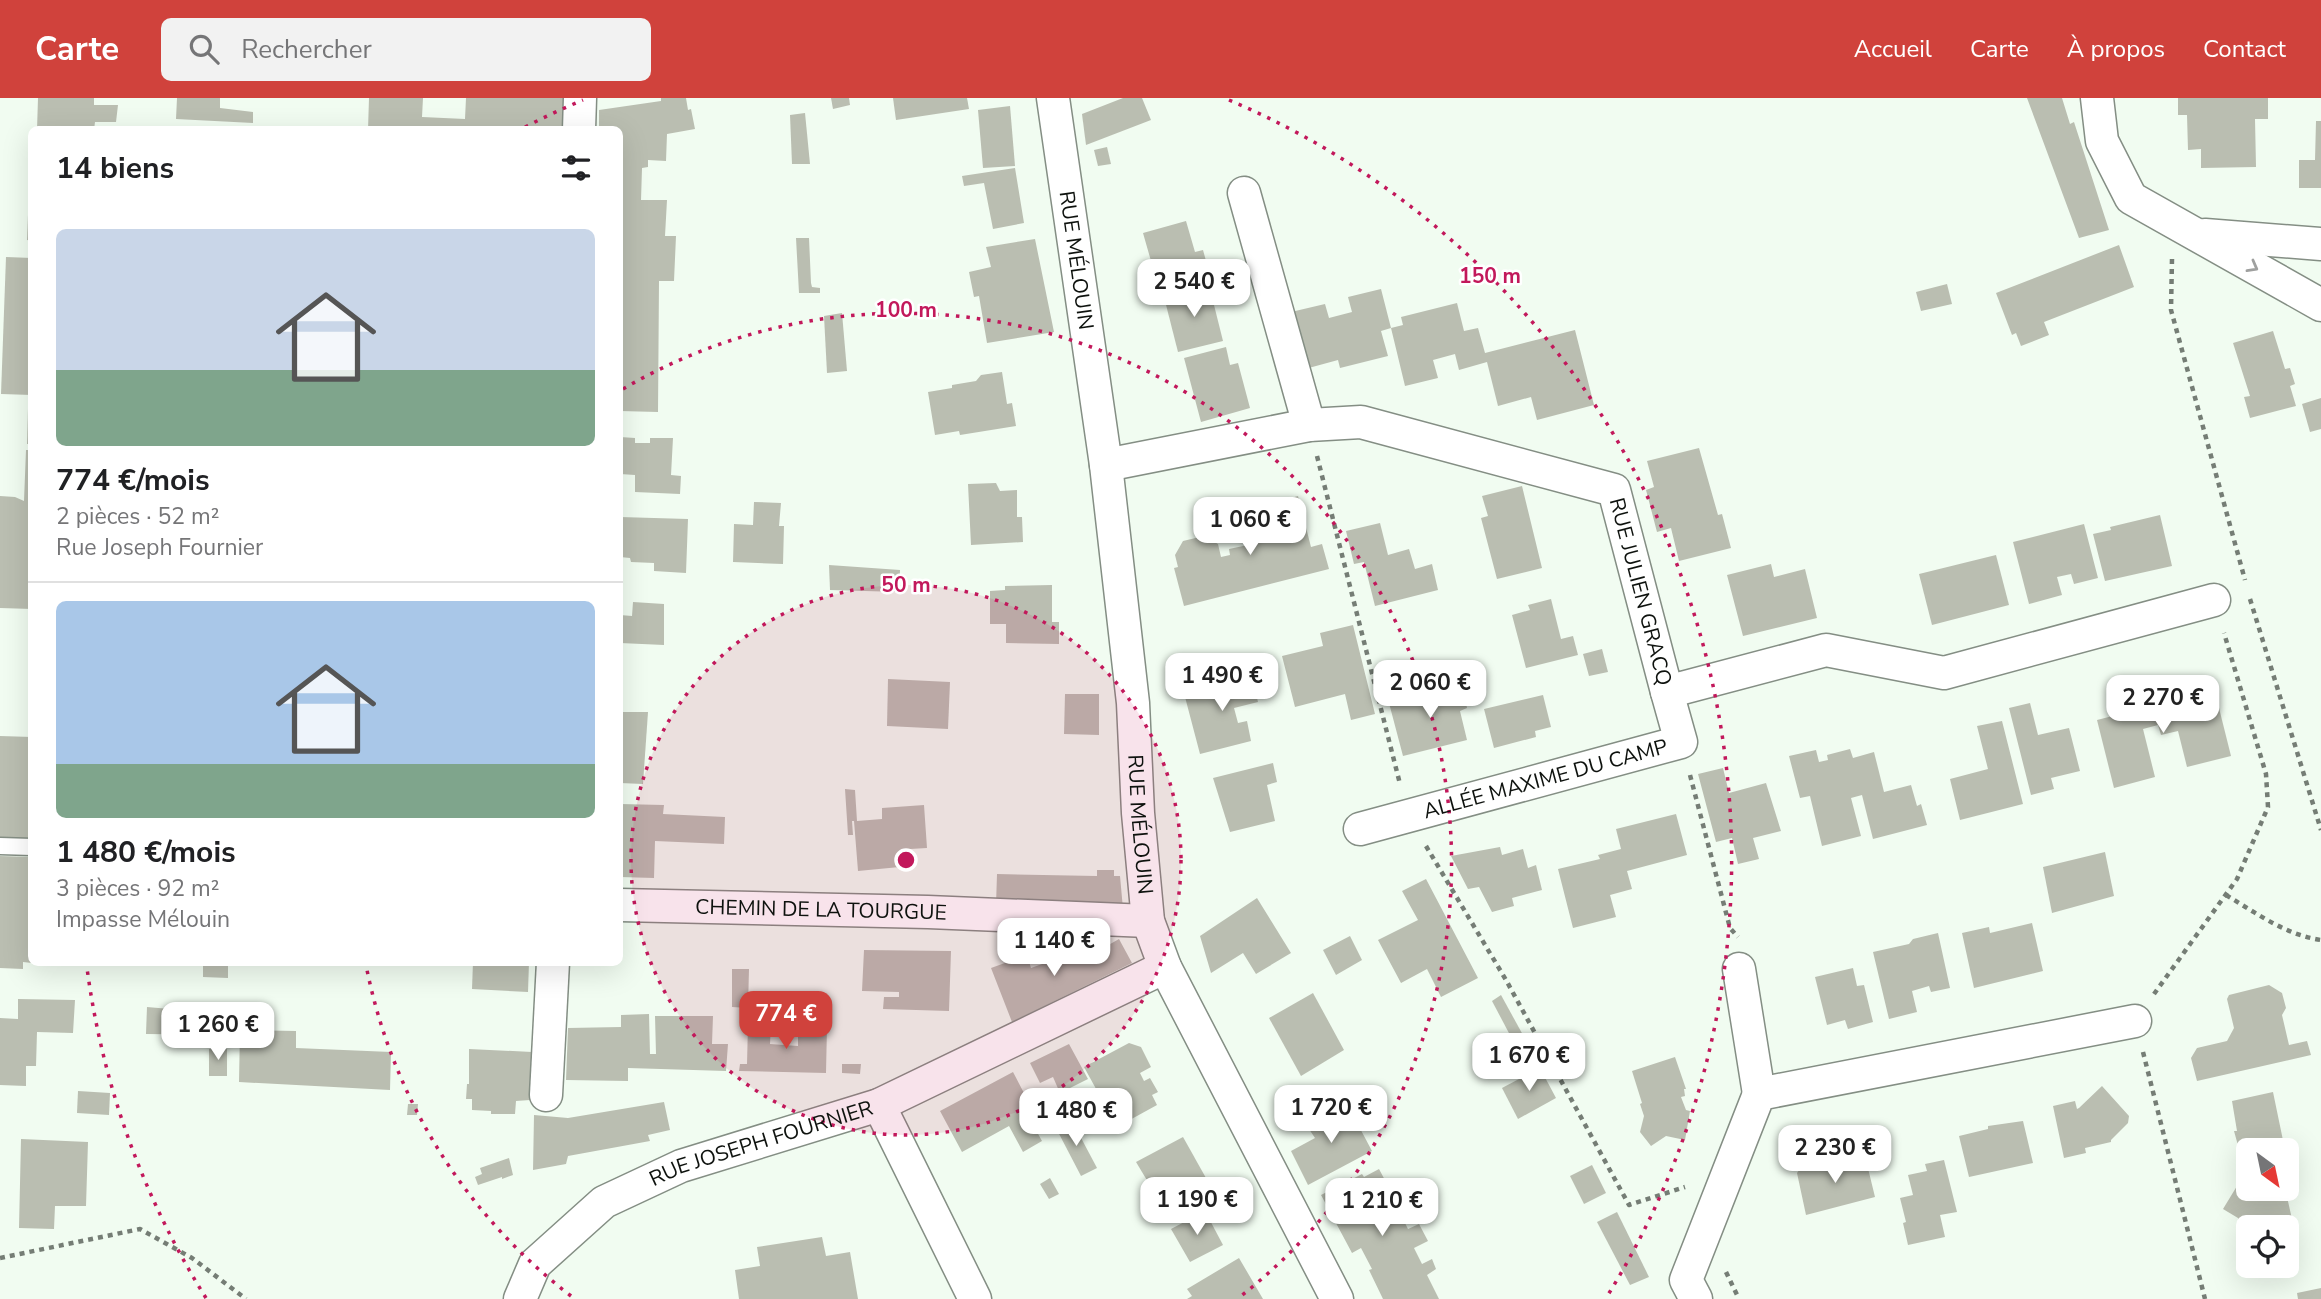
<!DOCTYPE html>
<html lang="fr">
<meta charset="utf-8">
<style>
:root{--surface:#fff;--page:#f2f2f2;--text:#202124;--muted:#757577;--line:#e0e0e0;--accent:#d0423c}
body{margin:0;font-family:"Nunito Sans",sans-serif;background:var(--page);color:var(--text);height:100vh;display:flex;flex-direction:column;font-size:26px;white-space:nowrap}
*{box-sizing:border-box;margin:0}
p{font-size:23px;color:var(--muted)}
.icon{flex:none;width:38px;height:38px;fill:none;stroke:currentColor;stroke-width:2;stroke-linecap:round;stroke-linejoin:round}
.map{position:relative;flex:1;overflow:hidden}
.drawer{position:absolute;left:28px;top:28px;width:595px;height:840px;display:flex;flex-direction:column;background:var(--surface);border-radius:10px;box-shadow:0 7px 28px #0002}
.drawer>*{flex:none}
.needle{width:46px;rotate:147deg}
.controls{position:absolute;left:2236px;top:1040px;display:grid;gap:14px}
.controls a{display:grid;place-items:center;width:63px;height:63px;border-radius:10px;background:var(--surface);box-shadow:0 7px 28px #0002;font-size:35px}
.price{position:absolute;translate:-50% -60px;padding:0 16px;border-radius:14px;background:#fff;color:#222;font-size:23px;line-height:46px;filter:drop-shadow(0 2px 4px #0008)}
.price::after{content:'';position:absolute;left:50%;top:42px;width:21px;height:16px;margin-left:-10px;background:inherit;clip-path:polygon(0 0,100% 0,50% 100%)}
.price.active{background:var(--accent);color:#fff}
ul{padding:0;list-style:none}
li{display:grid;align-content:center;gap:14px;height:371px;padding:0 28px}
li+li{border-top:2px solid var(--line)}
li span{display:grid;place-items:center;height:217px;border-radius:10px;color:#555}
li>.icon{margin-inline-start:auto}
span .icon{width:126px;height:126px;fill:#fffc;stroke-width:1}
li b{font-size:30px}
h2{display:flex;justify-content:space-between;align-items:center;height:84px;padding:0 28px;font-size:30px}
header{display:flex;align-items:center;gap:42px;box-sizing:border-box;height:98px;padding:0 35px;background:var(--accent);color:#fff}
header strong{font-size:33px}
nav{display:flex;gap:38px;margin-inline-start:auto;font-size:24px}
.search{width:490px;height:63px;background:var(--page);display:flex;align-items:center;gap:18px;box-sizing:border-box;padding:0 24px;border-radius:10px;color:var(--muted);font-size:26px}
.map>svg:first-child{display:block}
</style>
<header>
<strong>Carte</strong>
<div class="search"><svg class="icon" aria-label="search" viewBox="0 0 24 24"><circle cx="10" cy="10" r="6"/><path d="M15 15l6 6"/></svg>Rechercher</div>
<nav><a>Accueil</a><a>Carte</a><a>À propos</a><a>Contact</a></nav>
</header>
<div class="map">
<svg width="2321" height="1201" viewBox="0 0 2321 1201">
<rect width="100%" height="100%" fill="#f1fcf1"/>
<g fill="#babeb1">
<path d="M38 0H94V7H118L116 24H95L94 32H37Z"/>
<path d="M177 0H220V10L253 14V25L176 21Z"/>
<path d="M369 0H423L422 19 465 21 466 0H567L565 32H368Z"/>
<path d="M661 0H686L688 12 691 11 695 31 667 36 666 63 648 62V69L642 70 641 102H667L665 138H676L674 183H659L658 314 620 313V32H599V12L661 3Z"/>
<path d="M831 0H849L850 7 833 11Z"/>
<path d="M893 0H967L969 11 896 22Z"/>
<path d="M1123 0H1142L1151 22 1086 47 1082 16Z"/>
<path d="M2027 0H2062L2070 26 2074 24 2109 132 2079 140Z"/>
<path d="M2178 0H2268V21H2255L2256 69 2201 70V51L2188 52 2187 17H2178Z"/>
<path d="M1010 8 1015 68 983 70 978 12Z"/>
<path d="M805 15 810 66H792L790 17Z"/>
<path d="M2316 23H2321V90H2299V62H2315Z"/>
<path d="M1107 49 1111 66 1098 68 1094 52Z"/>
<path d="M1015 70 1024 125 993 131 984 85 964 88 962 78Z"/>
<path d="M29 91H32V143L27 142Z"/>
<path d="M1186 123 1195 154 1203 152 1208 170 1157 184 1143 135Z"/>
<path d="M796 140H809L811 185 812 189 820 190V195H799Z"/>
<path d="M1035 141 1054 234 987 245 979 198 974 199 969 174 991 169 986 149Z"/>
<path d="M2119 147 2134 189 2044 224 2049 237 2021 248 2016 235 2012 237 1996 195Z"/>
<path d="M6 159 32 160V297L1 296Z"/>
<path d="M1947 186 1952 206 1921 213 1916 194Z"/>
<path d="M1209 187 1223 243 1178 254 1164 199Z"/>
<path d="M1381 191 1391 230 1403 227 1401 219 1457 205 1464 233 1478 230 1485 255 1575 232 1594 307 1537 322 1531 299 1498 308 1487 264 1459 272 1455 256 1433 262 1438 280 1405 288 1391 230 1381 233 1388 258 1340 270 1338 262 1305 271 1291 214 1325 206 1329 220 1352 214 1348 199Z"/>
<path d="M842 215 847 273 827 275 824 218Z"/>
<path d="M2273 233 2285 271 2290 270 2295 286 2290 288 2296 308 2250 320 2244 299 2250 298 2233 245Z"/>
<path d="M1226 249 1230 267 1238 265 1250 310 1201 324 1184 260Z"/>
<path d="M1002 274 1007 306 1012 305 1016 328 960 337 959 333 935 337 928 294 952 290V287L976 283 981 277Z"/>
<path d="M2321 300V331L2310 334 2302 306Z"/>
<path d="M28 310H32V346H27Z"/>
<path d="M620 339 635 340V345H650V340H673L671 377 681 378 680 396 635 394V377L620 376Z"/>
<path d="M1699 350 1718 417 1722 416 1731 450 1679 463 1671 430 1657 434 1646 392 1654 389 1647 363Z"/>
<path d="M26 352H32V511L0 510V398L15 399 24 403Z"/>
<path d="M996 385 1000 393 1017 392V419H1022L1023 444 971 447 968 386Z"/>
<path d="M1522 388 1542 470 1497 481 1481 420 1488 418 1482 398Z"/>
<path d="M1298 398 1311 449 1322 446 1329 471 1184 508 1174 470 1178 469 1175 457 1183 443 1204 438 1218 446 1221 459 1230 457 1229 451 1248 447 1245 436 1262 432 1257 409Z"/>
<path d="M754 404 781 405 779 428H784L783 466 733 464 734 426 753 427Z"/>
<path d="M2160 417 2172 468 2105 483 2093 436 2111 432 2110 429Z"/>
<path d="M620 419 688 421 686 475 654 473V465L631 464 630 460 620 459Z"/>
<path d="M1380 425 1388 457 1409 451 1415 471 1432 466 1438 492 1375 508 1364 464 1354 466 1346 433Z"/>
<path d="M2084 426 2098 480 2074 486 2071 476 2057 479 2062 497 2029 506 2013 444Z"/>
<path d="M1996 457 2009 507 1932 527 1919 476Z"/>
<path d="M1771 466 1774 479 1805 471 1817 520 1743 538 1727 477Z"/>
<path d="M829 467 900 472 899 494 830 492Z"/>
<path d="M1052 487V524H1059V546L1006 545V526H990V493L1005 492V488Z"/>
<path d="M1551 501 1561 541 1573 538 1578 557 1526 570 1512 517 1530 512 1528 507Z"/>
<path d="M633 504 664 506V547L620 545V517L632 518Z"/>
<path d="M1353 527 1375 616 1351 622 1345 596 1295 609 1282 558 1323 548 1320 535Z"/>
<path d="M1602 551 1608 574 1589 578 1583 556Z"/>
<path d="M1250 571 1258 604 1234 610 1238 625 1247 623 1251 643 1200 656 1185 599 1227 588 1225 578Z"/>
<path d="M888 581 950 584 948 631 887 628Z"/>
<path d="M1462 586 1467 610 1460 613 1467 642 1403 658 1389 605Z"/>
<path d="M2214 590 2231 658 2187 669 2178 633 2161 637 2158 627 2143 631 2155 679 2114 690 2097 622 2136 612 2133 599 2150 595 2152 606 2172 601 2173 606 2192 602 2191 596Z"/>
<path d="M1065 596H1099V637L1064 636Z"/>
<path d="M1543 597 1551 629 1535 633 1536 639 1494 650 1484 611Z"/>
<path d="M2030 605 2038 637 2069 630 2080 673 2051 680 2054 691 2031 697 2009 610Z"/>
<path d="M620 614H648L643 686 620 685Z"/>
<path d="M2002 623 2023 706 1960 722 1950 681 1988 671 1977 628Z"/>
<path d="M0 638 32 639V742L0 741Z"/>
<path d="M1850 651 1853 660 1874 654 1884 694 1911 687 1917 708 1921 706 1927 727 1873 741 1862 697 1851 700 1861 738 1822 748 1810 698 1800 700 1789 658 1816 652 1819 664 1828 662 1827 657Z"/>
<path d="M1273 665 1277 684 1267 687 1275 723 1230 734 1213 680Z"/>
<path d="M1723 670 1729 695 1766 685 1781 733 1753 740 1759 761 1738 766 1732 740 1716 744 1698 676Z"/>
<path d="M845 691 855 692 857 723 882 721V710L924 707 927 750 910 751V768L858 773 854 723H852L853 737H848Z"/>
<path d="M620 706 664 707 663 716 725 719 724 746 655 743 654 780 620 779Z"/>
<path d="M1676 716 1687 757 1627 773 1632 791 1610 797 1616 819 1573 830 1558 771 1600 761 1598 757 1621 751 1616 731Z"/>
<path d="M1500 749 1502 757 1523 751 1528 770 1536 767 1542 792 1512 800 1514 808 1492 814 1479 789 1468 791 1451 758Z"/>
<path d="M2105 754 2114 798 2052 815 2043 769Z"/>
<path d="M0 758 32 759V865L23 864V871L0 870Z"/>
<path d="M1097 772H1114V778H1120L1123 811 996 807 997 776 1097 778Z"/>
<path d="M1426 781 1478 880 1441 899 1427 871 1401 885 1378 842 1418 822 1402 793Z"/>
<path d="M1257 800 1291 855 1256 876 1243 855 1211 875 1200 838Z"/>
<path d="M2032 825 2043 873 1974 890 1962 835 1989 829 1990 835Z"/>
<path d="M1938 835 1950 890 1931 894 1929 888 1912 893 1917 914 1889 921 1873 854 1909 846 1913 841Z"/>
<path d="M1350 838 1362 862 1336 877 1323 852Z"/>
<path d="M1119 841 1132 865 1012 924 991 870 1027 857 1031 870 1078 853 1084 861Z"/>
<path d="M864 852 951 853 949 913 883 911 884 899H899V894L862 893Z"/>
<path d="M203 864H228V880L203 879Z"/>
<path d="M473 864H529L528 894 472 891Z"/>
<path d="M1853 870 1857 888 1864 887 1873 924 1848 931 1845 922 1827 927 1815 879Z"/>
<path d="M732 871H749L748 910 732 909Z"/>
<path d="M2269 887 2282 895 2286 910 2282 917 2289 947 2307 943 2311 957 2197 983 2191 960 2197 950 2227 943 2234 930 2227 901 2229 897Z"/>
<path d="M1313 895 1344 952 1301 978 1269 920Z"/>
<path d="M1501 897 1540 968 1529 973 1492 903Z"/>
<path d="M18 901 75 902 73 935 37 934 36 968H26V988L0 987V920L18 921Z"/>
<path d="M147 909 227 916V937L146 936Z"/>
<path d="M649 916 650 956H656L655 918H713L712 946H728L726 973 628 970V983L566 982 568 930 621 929V917Z"/>
<path d="M748 926H771L770 946 798 948V928L827 929 826 975 739 973 740 966H747Z"/>
<path d="M240 932 296 933V950L391 954 390 992 239 984Z"/>
<path d="M1129 945 1141 949 1151 969 1140 975 1144 983 1150 980 1158 994 1152 997 1157 1007 1117 1029 1084 969Z"/>
<path d="M1069 946 1088 981 1060 995 1053 979 1040 985 1030 965Z"/>
<rect x="209" y="951" width="18" height="27"/>
<path d="M469 951 532 954 530 1002 516 1003 515 1016H491V1013L472 1012V1001H466L467 986H469Z"/>
<path d="M1675 959 1686 991H1684L1685 998 1681 999 1686 1012 1690 1013 1685 1042 1666 1038 1651 1048 1640 1034 1644 1018 1640 1006 1642 1005 1632 973Z"/>
<path d="M842 966H861L860 976 842 975Z"/>
<path d="M1540 970 1556 1000 1518 1021 1502 990Z"/>
<path d="M1013 974 1038 1022 1032 1025 1042 1043 1023 1054 1009 1028 962 1054 940 1013Z"/>
<path d="M2102 988 2129 1018 2128 1025 2111 1042V1044L2085 1050 2086 1055 2064 1060 2053 1008 2075 1003 2077 1011 2079 1010Z"/>
<path d="M78 993 110 995 109 1017 77 1015Z"/>
<path d="M2273 994 2285 1052H2249V1068L2244 1069 2234 1033H2237L2232 1003Z"/>
<path d="M664 1004 670 1032 648 1037 650 1043 568 1058 566 1066 533 1072 534 1017 568 1020Z"/>
<path d="M408 1006H418L417 1017H407Z"/>
<path d="M1347 1006 1372 1053 1308 1087 1291 1053 1315 1040 1307 1028Z"/>
<path d="M1071 1021 1097 1070 1081 1078 1056 1030Z"/>
<path d="M2023 1023 2033 1065 1969 1079 1959 1038 1988 1031V1028Z"/>
<path d="M1183 1039 1206 1080 1160 1104 1136 1064Z"/>
<path d="M21 1041 88 1044 86 1108H55L54 1131 19 1130Z"/>
<path d="M1865 1058 1875 1099 1806 1117 1797 1075 1800 1071 1812 1068 1817 1071Z"/>
<path d="M509 1060 513 1077 502 1081V1079L478 1087 475 1079 482 1076 480 1070Z"/>
<path d="M1944 1062 1957 1114 1940 1117 1945 1139 1908 1147 1903 1125 1906 1124 1900 1100 1913 1097 1908 1077 1927 1073 1925 1066Z"/>
<path d="M1592 1067 1606 1095 1584 1106 1570 1078Z"/>
<path d="M1379 1071 1394 1099 1379 1107 1382 1115H1400L1408 1131 1419 1126 1428 1143 1414 1150 1422 1166 1432 1161 1436 1171 1427 1177 1439 1201H1383L1369 1172 1372 1171 1361 1150 1352 1155 1321 1097 1362 1076 1364 1079Z"/>
<path d="M1050 1080 1059 1096 1049 1101 1040 1086Z"/>
<path d="M2249 1085V1090H2285L2299 1152 2287 1155V1129H2249V1163L2246 1164 2238 1132 2241 1131 2238 1120 2223 1111 2237 1088Z"/>
<path d="M1205 1113 1223 1147 1190 1164 1171 1131Z"/>
<path d="M1617 1114 1649 1179 1630 1187 1597 1124Z"/>
<path d="M822 1139 826 1158 850 1154 858 1201H739L735 1172 760 1168 757 1149Z"/>
<path d="M1239 1160 1263 1201H1187L1192 1198 1187 1191Z"/>
<path d="M2321 1190V1201H2298L2297 1195Z"/>
</g>
<g fill="none" stroke-linecap="round" stroke-linejoin="round">
<g stroke="#848e84" stroke-width="19">
<path id="lane" d="M0 748 32 749"/>
</g>
<g stroke="#848e84" stroke-width="35">
<g id="street">
<path id="s1" d="M1053 0 1106 367 1133 605 1138 715 1148 823 1165 869 1337 1201"/>
<path d="M2097 0 2102 43 2131 100 2321 207"/>
<path d="M579 32 580 0"/>
<path d="M1244 95 1309 327"/>
<path d="M2205 137 2321 146"/>
<path id="s2" d="M1106 367 1309 327 1361 324 1614 392 1667 594 1826 552 1944 575 2214 502"/>
<path id="s3" d="M1360 731 1681 644 1667 594"/>
<path id="s4" d="M620 807 928 814 1148 823"/>
<path d="M1739 871 1759 996"/>
<path d="M546 997 553 864"/>
<path d="M879 1007 975 1201"/>
<path id="s5" d="M520 1201 535 1166 604 1104 681 1068 879 1007 1165 869"/>
<path d="M1696 1201 1686 1182 1759 996 2135 923"/>
</g>
</g>
<g stroke="#757d75" stroke-width="4.5" stroke-dasharray="5 5" stroke-linecap="butt">
<path d="M2172 161 2171 212 2245 482"/>
<path d="M1317 358 1400 686"/>
<path d="M2250 501 2321 732"/>
<path d="M1690 677 1730 830 1738 839"/>
<path d="M1426 748 1506 882 1629 1107 1685 1089"/>
<path d="M2226 797C2256 815 2286 837 2321 842"/>
<path d="M2154 896 2237 781 2268 709 2266 676 2224 535"/>
<path d="M2143 954 2205 1201"/>
<path d="M0 1160 140 1131 192 1160 246 1201"/>
<path d="M1726 1174 1739 1201"/>
</g>
<use href="#lane" stroke="#fff" stroke-width="16"/>
<use href="#street" stroke="#fff" stroke-width="32"/>
</g>
<defs><path id="oneway-chevron" d="M-2-3.5L2.5 0L-2 3.5" fill="none" stroke-width="1.6" stroke-linecap="round" stroke-linejoin="round" transform="scale(1.75)"/></defs>
<use stroke="#9fa09f" href="#oneway-chevron" transform="translate(2253 169) rotate(29)"/>
<circle cx="906" cy="762" r="275" fill="#c2185b" fill-opacity=".12"/>
<g fill="none" stroke="#c2185b" stroke-width="3.5" stroke-dasharray="3.5 7">
<circle cx="906" cy="762" r="275"/>
<path d="M571 1198A550 550 0 0 1 366 867M623 291A550 550 0 0 1 1241 1198"/>
<path d="M206 1200A826 826 0 0 1 87 870M525 29A826 826 0 0 1 583 2M1229 2A826 826 0 0 1 1606 1200"/>
</g>
<g text-anchor="middle" dominant-baseline="central" stroke-width="5" stroke-linejoin="round" paint-order="stroke">
<g font-size="21" fill="#0e120e" stroke="#fff">
<text stroke="none"><textPath href="#s1" startOffset="164">RUE MÉLOUIN</textPath></text>
<text stroke="none"><textPath href="#s2" startOffset="626">RUE JULIEN GRACQ</textPath></text>
<text stroke="none"><textPath href="#s3" startOffset="192">ALLÉE MAXIME DU CAMP</textPath></text>
<text stroke="none"><textPath href="#s1" startOffset="732">RUE MÉLOUIN</textPath></text>
<text stroke="none"><textPath href="#s4" startOffset="201">CHEMIN DE LA TOURGUE</textPath></text>
<text stroke="none"><textPath href="#s5" startOffset="299">RUE JOSEPH FOURNIER</textPath></text>
</g>
</g>
<circle cx="906" cy="762" r="10" fill="#c2185b" stroke="#fff" stroke-width="3.5"/>
<g font-size="21" text-anchor="middle" font-weight="bold" fill="#c2185b" stroke="#fff" stroke-width="5" stroke-linejoin="round" paint-order="stroke">
<text x="1490" y="185">150 m</text>
<text x="906" y="219">100 m</text>
<text x="906" y="494">50 m</text>
</g>
</svg>
<div class="controls">
<a><svg class="needle" viewBox="-14 -14 28 28"><path d="M0-13l5 13h-10z" fill="#e53935"/><path d="M0 13l5-13h-10z" fill="#757577"/></svg></a>
<a><svg class="icon" aria-label="locate" viewBox="0 0 24 24"><circle cx="12" cy="12" r="6"/><path d="M12 2v4M12 18v4M2 12h4M18 12h4"/></svg></a>
</div>
<b class="price" style="left:1194px;top:221px">2 540 €</b>
<b class="price" style="left:1250px;top:459px">1 060 €</b>
<b class="price" style="left:1222px;top:615px">1 490 €</b>
<b class="price" style="left:1430px;top:622px">2 060 €</b>
<b class="price" style="left:2163px;top:637px">2 270 €</b>
<b class="price" style="left:1054px;top:880px">1 140 €</b>
<b class="price active" style="left:786px;top:953px">774 €</b>
<b class="price" style="left:218px;top:964px">1 260 €</b>
<b class="price" style="left:1529px;top:995px">1 670 €</b>
<b class="price" style="left:1331px;top:1047px">1 720 €</b>
<b class="price" style="left:1076px;top:1050px">1 480 €</b>
<b class="price" style="left:1835px;top:1087px">2 230 €</b>
<b class="price" style="left:1197px;top:1139px">1 190 €</b>
<b class="price" style="left:1382px;top:1140px">1 210 €</b>
<section class="drawer">
<h2>14 biens<svg class="icon" aria-label="filters" viewBox="0 0 24 24"><path d="M4 7h16M4 17h16"/><circle cx="9" cy="7" r="2"/><circle cx="15" cy="17" r="2"/></svg></h2>
<ul>
<li><span style="background:linear-gradient(#c9d6e8 65%,#7fa58c 0)"><svg class="icon" aria-label="home" viewBox="0 0 24 24"><path d="M3 11l9-7 9 7M6 9v11h12V9"/></svg></span><div><b>774 €/mois</b><p>2 pièces · 52 m²</p><p>Rue Joseph Fournier</p></div></li>
<li><span style="background:linear-gradient(#a9c7e8 75%,#7fa58c 0)"><svg class="icon" aria-label="home" viewBox="0 0 24 24"><path d="M3 11l9-7 9 7M6 9v11h12V9"/></svg></span><div><b>1 480 €/mois</b><p>3 pièces · 92 m²</p><p>Impasse Mélouin</p></div></li>
</ul>
</section>
</div>
